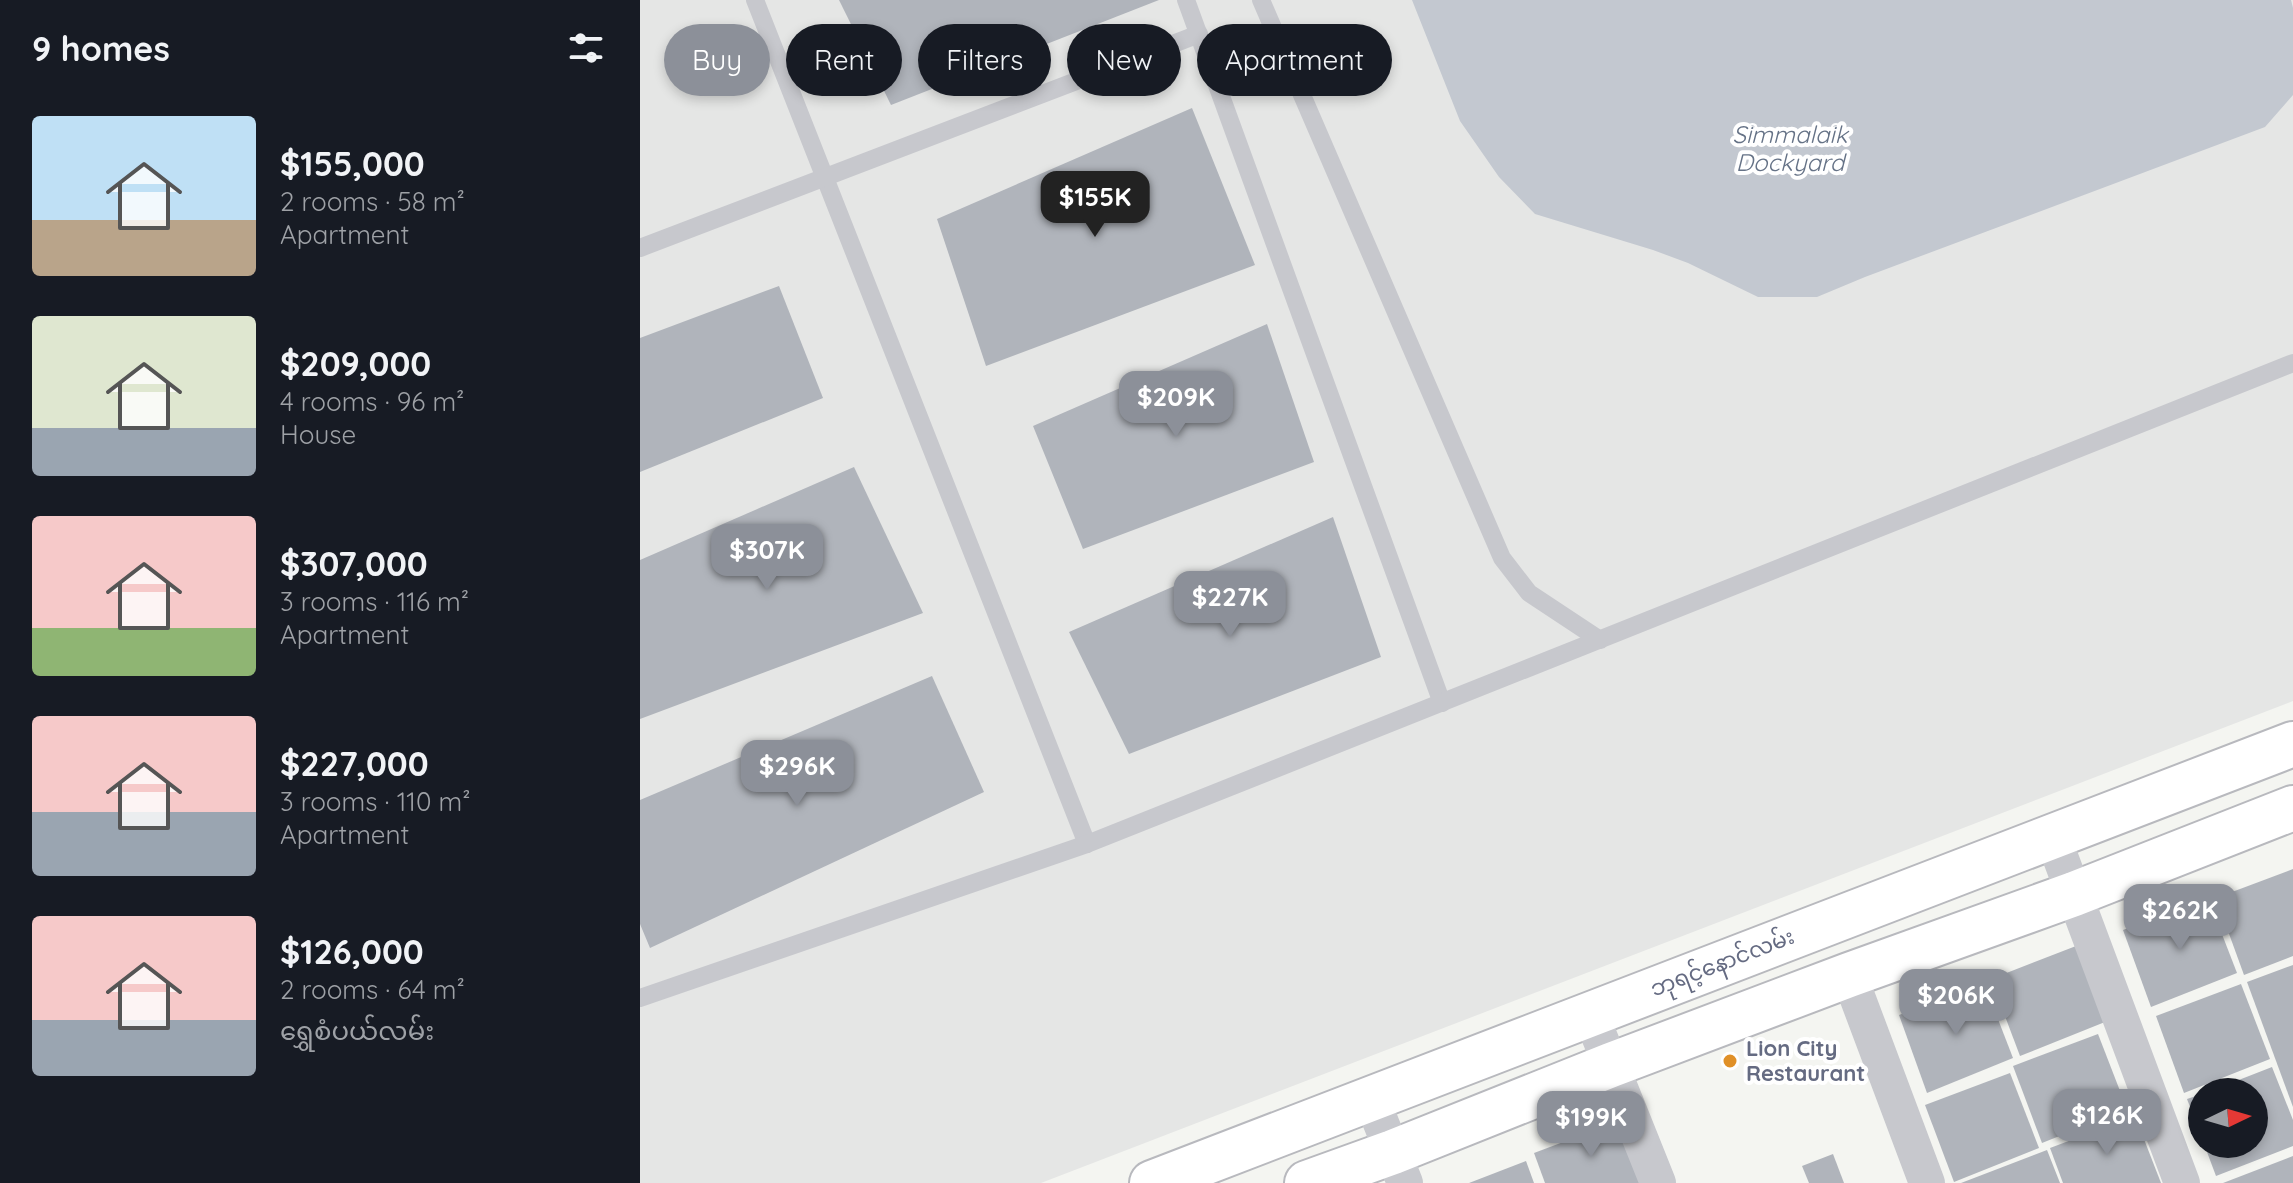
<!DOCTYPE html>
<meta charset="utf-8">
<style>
:root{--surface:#171b24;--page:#20242c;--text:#f1f3f6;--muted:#9ea1a6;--accent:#8c9099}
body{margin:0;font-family:Quicksand,"Noto Sans Myanmar",sans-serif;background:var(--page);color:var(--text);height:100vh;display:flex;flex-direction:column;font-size:30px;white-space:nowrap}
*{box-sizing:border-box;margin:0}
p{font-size:26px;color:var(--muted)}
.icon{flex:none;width:44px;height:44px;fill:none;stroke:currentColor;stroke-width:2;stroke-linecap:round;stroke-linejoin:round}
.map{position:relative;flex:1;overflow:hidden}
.drawer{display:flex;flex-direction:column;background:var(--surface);width:640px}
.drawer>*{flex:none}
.hud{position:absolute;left:24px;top:24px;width:760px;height:72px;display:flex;gap:16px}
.needle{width:52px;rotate:85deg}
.buttons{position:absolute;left:1548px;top:1078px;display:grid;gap:16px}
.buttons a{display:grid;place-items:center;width:80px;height:80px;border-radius:50%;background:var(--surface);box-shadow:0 4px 12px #0003;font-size:40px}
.price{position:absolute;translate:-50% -68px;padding:0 18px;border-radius:16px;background:var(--accent);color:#fff;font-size:26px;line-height:52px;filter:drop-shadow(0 2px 4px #0008)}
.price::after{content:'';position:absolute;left:50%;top:48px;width:24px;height:18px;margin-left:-12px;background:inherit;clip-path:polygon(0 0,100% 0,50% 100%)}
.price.selected{background:#222;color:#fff}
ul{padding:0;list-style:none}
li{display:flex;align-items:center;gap:24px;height:200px;padding:0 32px}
li span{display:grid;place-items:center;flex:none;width:224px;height:160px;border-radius:8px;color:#555}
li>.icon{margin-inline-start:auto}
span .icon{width:96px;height:96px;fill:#fffc;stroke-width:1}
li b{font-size:34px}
h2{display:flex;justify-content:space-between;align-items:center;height:96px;padding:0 32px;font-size:34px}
.pill{padding:0 28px;border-radius:36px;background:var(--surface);box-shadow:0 4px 12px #0003;font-size:28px;line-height:72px}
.pill.selected{background:var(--accent);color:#fff}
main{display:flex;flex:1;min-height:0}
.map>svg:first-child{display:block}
</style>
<main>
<section class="drawer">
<h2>9 homes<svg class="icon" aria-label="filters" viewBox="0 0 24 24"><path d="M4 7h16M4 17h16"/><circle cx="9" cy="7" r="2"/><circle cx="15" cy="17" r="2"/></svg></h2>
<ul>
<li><span style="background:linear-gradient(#bfe0f5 65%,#b9a48a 0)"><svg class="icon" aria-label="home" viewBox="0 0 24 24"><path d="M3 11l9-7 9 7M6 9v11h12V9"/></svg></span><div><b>$155,000</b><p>2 rooms · 58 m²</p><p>Apartment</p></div></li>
<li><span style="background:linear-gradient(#dfe7d0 70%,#9aa5b1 0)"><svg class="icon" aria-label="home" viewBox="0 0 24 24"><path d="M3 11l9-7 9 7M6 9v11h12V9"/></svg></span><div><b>$209,000</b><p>4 rooms · 96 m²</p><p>House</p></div></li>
<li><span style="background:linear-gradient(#f6c9c9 70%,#8fb573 0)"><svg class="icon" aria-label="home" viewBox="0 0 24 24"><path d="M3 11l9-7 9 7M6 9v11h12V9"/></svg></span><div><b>$307,000</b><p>3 rooms · 116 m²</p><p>Apartment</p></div></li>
<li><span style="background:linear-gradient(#f6c9c9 60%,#9aa5b1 0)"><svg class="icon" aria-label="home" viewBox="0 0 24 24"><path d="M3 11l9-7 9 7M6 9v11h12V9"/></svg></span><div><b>$227,000</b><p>3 rooms · 110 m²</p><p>Apartment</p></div></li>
<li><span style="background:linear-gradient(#f6c9c9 65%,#9aa5b1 0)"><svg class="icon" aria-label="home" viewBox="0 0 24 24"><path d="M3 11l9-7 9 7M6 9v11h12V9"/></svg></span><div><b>$126,000</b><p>2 rooms · 64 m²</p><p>ရွှေစံပယ်လမ်း</p></div></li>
</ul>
</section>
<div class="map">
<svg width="1653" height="1183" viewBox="0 0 1653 1183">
<rect width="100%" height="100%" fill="#f4f5f1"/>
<path fill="#e5e6e5" d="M0 0H1653V701L401 1183H0Z"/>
<path fill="#c3c8d0" d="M772 0H1651L1653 8V95L1625 127 1225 277 1177 297H1118L1048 263 1013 250 895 214 859 177 820 121Z"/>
<g fill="#b0b4bb">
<path d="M199 0H519L251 105Z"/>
<path d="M552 108 615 265 346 366 297 219Z"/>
<path d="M139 286 183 398 0 472V338Z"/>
<path d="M627 324 674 462 443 549 393 426Z"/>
<path d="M214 467 283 613 0 719V560Z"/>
<path d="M693 517 741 657 489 754 429 632Z"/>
<path d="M292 676 344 792 10 948 0 924V800Z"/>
<path d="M1653 869V956L1604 975 1576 898Z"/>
<path d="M1568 898 1597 973 1511 1007 1483 930Z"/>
<path d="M1436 946 1465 1022 1380 1056 1351 979Z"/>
<path d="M1653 965V1107L1607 982Z"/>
<path d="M1344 983 1373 1058 1287 1093 1259 1015Z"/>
<path d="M1601 984 1630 1059 1544 1093 1516 1016Z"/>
<path d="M1458 1034 1487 1109 1402 1143 1373 1066Z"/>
<path d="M1632 1067 1653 1120V1146L1576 1176 1564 1144H1614V1092H1568Z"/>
<path d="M1370 1073 1399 1148 1314 1182 1285 1105Z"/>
<path d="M1562 1094V1138L1547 1099Z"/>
<path d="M1495 1116 1521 1183H1423L1410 1148Z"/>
<path d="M979 1121 1003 1183H905L894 1153Z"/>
<path d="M1407 1150 1420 1183H1321Z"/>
<path d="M1193 1154 1204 1183H1169L1162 1166Z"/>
<path d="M1653 1156V1183H1583Z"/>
<path d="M886 1161 894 1183H829Z"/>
</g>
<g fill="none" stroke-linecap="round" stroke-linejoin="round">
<g stroke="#b8b9be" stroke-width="48">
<g id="primary">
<path d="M512 1183 1653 744"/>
<path d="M667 1183 753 1152 971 1065 1209 975 1434 894 1653 808"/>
</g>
</g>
<g stroke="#c7c8cd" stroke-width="18">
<path d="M115 0 447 844"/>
<path d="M546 0 802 703"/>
<path d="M621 0 862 558 889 593 960 640"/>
<path d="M0 248 559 34"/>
<path d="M0 998 447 844 1653 363"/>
</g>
<g stroke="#c7c8cd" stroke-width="36">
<path d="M1412 835 1542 1183"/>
<path d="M1209 975 1287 1183"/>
<path d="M950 1013 1018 1183"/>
<path d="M731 1098 765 1183"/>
</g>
<use href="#primary" stroke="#fff" stroke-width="44"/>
</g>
<circle fill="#e09027" stroke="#fff" stroke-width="3" cx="1090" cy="1061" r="8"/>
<g text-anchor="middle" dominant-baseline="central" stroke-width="8" stroke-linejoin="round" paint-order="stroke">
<g font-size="22" fill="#656b82" stroke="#fff">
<text transform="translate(1082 962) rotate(-21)">ဘုရင့်နောင်လမ်း</text>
</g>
<g font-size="22" font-weight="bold" fill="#656b82" stroke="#fff" text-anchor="start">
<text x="1106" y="1048">Lion City<tspan x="1106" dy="25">Restaurant</tspan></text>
</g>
<g font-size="24" font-style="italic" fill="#657286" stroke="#fff">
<text x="1150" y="134">Simmalaik<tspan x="1150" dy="28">Dockyard</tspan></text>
</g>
</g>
</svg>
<div class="buttons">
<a><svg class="needle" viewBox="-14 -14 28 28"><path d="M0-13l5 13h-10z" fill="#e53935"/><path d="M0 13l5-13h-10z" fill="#9ea1a6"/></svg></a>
</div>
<b class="price selected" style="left:455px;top:239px">$155K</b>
<b class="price" style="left:536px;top:439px">$209K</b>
<b class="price" style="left:127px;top:592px">$307K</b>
<b class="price" style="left:590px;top:639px">$227K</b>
<b class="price" style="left:157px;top:808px">$296K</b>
<b class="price" style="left:1540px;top:952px">$262K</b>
<b class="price" style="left:1316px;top:1037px">$206K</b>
<b class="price" style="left:1467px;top:1157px">$126K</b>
<b class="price" style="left:951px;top:1159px">$199K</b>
<div class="hud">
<a class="pill selected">Buy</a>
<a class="pill">Rent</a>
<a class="pill">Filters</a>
<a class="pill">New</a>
<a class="pill">Apartment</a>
</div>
</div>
</main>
